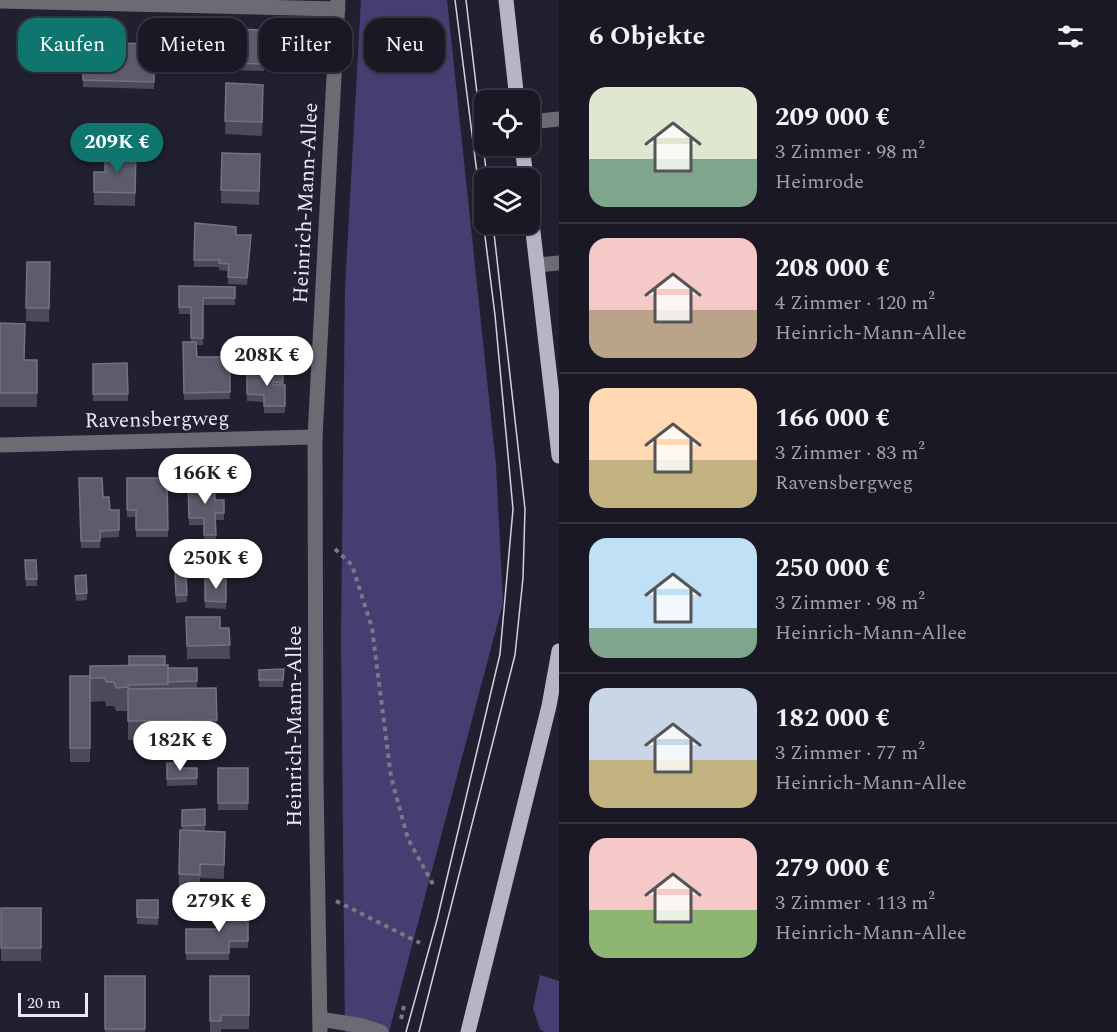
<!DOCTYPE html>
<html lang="de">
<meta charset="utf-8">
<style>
:root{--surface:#191824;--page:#22212c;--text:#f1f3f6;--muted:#9fa0a6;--line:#373741;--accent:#0f766e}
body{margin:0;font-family:Spectral,serif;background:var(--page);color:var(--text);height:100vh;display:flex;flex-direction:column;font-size:22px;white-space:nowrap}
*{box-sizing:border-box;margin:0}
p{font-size:20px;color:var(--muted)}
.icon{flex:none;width:33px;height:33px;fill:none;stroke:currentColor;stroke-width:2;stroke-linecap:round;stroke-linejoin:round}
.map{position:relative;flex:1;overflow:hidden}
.panel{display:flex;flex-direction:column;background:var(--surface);width:558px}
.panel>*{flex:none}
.top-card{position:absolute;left:18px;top:18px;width:450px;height:54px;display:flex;gap:12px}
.buttons{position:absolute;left:474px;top:90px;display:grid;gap:12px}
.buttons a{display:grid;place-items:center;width:66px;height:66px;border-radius:12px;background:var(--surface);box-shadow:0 2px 4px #0004,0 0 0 2px var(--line);font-size:30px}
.scale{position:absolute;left:18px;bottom:15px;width:70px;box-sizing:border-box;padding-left:6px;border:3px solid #e9e9f3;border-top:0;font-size:16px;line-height:21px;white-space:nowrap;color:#e9e9f3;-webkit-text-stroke:4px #212030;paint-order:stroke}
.price{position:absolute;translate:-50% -51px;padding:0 14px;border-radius:21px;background:#fff;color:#222;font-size:20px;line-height:39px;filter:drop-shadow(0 2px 3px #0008)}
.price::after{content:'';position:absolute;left:50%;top:36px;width:18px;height:14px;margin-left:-9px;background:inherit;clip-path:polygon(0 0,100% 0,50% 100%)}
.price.current{background:var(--accent);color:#fff}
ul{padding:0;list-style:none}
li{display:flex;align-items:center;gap:18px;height:150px;padding:0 30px}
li+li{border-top:2px solid var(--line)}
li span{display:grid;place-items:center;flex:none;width:168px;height:120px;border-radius:18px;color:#555}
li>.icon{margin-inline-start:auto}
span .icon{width:72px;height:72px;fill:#fffc;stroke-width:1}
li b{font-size:26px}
h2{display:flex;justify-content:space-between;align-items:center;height:72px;padding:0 30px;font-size:26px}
.tag{padding:0 21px;border-radius:18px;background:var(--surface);box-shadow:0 2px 4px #0004,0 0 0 2px var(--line);font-size:21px;line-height:54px}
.tag.current{background:var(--accent);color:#fff}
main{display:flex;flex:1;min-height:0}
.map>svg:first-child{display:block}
</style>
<main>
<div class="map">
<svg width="559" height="1032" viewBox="0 0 559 1032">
<rect width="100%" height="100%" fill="#212030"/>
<g fill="#443f70">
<path d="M361 0H447L496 465 503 603 389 1032H345L341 639 345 288Z"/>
<path d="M540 975 559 981V1032H544L540 1029 533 1008Z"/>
</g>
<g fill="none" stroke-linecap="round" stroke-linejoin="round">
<g stroke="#797886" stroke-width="4" stroke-dasharray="4.5 4.5" stroke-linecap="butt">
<path d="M335 549 352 565 372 628 391 777 408 839 435 888"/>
<path d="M336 901 420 943"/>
<path d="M401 1019 404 1006"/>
</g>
<g stroke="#6b6b74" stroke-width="15">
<path d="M0 1 338 9"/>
<path d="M530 122 559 119"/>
<path d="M537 265 559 263"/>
<path d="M0 445 315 437"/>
<path d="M320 1019 363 1026 381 1032"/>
<path d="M320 1032 316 778 315 437 338 0"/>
</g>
<g stroke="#b5b5c6" stroke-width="15">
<path d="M506 0 517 100"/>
<path d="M522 146 526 178"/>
<path d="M530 206 559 456"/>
<path d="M468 1032 549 706 559 651"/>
</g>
<g stroke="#d3d3dd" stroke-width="1.5">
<path d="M466 0 487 178"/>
<path d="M406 1032 437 920 500 654 513 509 495 315 455 0"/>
<path d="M419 1032 515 655 523 578 525 509 493 224"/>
</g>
</g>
<g fill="#4c4b5b">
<rect x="22" y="28" width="31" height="35"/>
<path d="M265 30 264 71 230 70V63H220V56L231 37Z"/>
<path d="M155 44 154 89 83 87V63L115 64Z"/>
<path d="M226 83 263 98 262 136 225 134Z"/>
<path d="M222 153 260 167 259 205 221 203Z"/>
<path d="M136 154 135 206 94 205V172H105Z"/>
<path d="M195 223 236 235 251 242 247 285 228 284V271L219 270V267H194Z"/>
<path d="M27 262H50L49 322 26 321Z"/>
<path d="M179 286 235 287V305H203V345H196L197 357H230V399L184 400 183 342H191V314H179Z"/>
<path d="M0 323 24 360H37V407H0Z"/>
<path d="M127 363 128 401H93V364Z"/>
<path d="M247 371H283V385H285V413H264V402L247 401Z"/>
<path d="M79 478 103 497 110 510H119V537L100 538V548H81Z"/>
<path d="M127 478H167L168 537H136V517H127Z"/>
<path d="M188 482 215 500 224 513V520H215L216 542H204V525H189Z"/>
<path d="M216 546V570H207L206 547Z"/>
<path d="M174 550H185L187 602 176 603Z"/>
<path d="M25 560H36L37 586H26Z"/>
<path d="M86 575 87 600 76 601 75 576Z"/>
<path d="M205 579H226V609L205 608Z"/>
<path d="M186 617 220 628H229L230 659H187Z"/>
<path d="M165 665 168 668H197V688H216L217 740H128V711H116L114 706H106L105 701 90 702V762H70V676H90Z"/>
<path d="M284 669 283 687H259V670Z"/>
<path d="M167 763 180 768H197V785L167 786Z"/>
<rect x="218" y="768" width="30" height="42"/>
<path d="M205 809V831L225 832 224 879 200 878V889L179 888V874L182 830V810Z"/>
<path d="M192 898H211L212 915H192Z"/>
<path d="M137 900H158V925L137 924Z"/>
<rect x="1" y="908" width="40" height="53"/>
<path d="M248 910V948H229V960H186V929H217Z"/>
<rect x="105" y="976" width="40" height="56"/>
<path d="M210 976H249V1029H221V1032H210Z"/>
</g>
<g fill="#5d5c6c" stroke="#737281" stroke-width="1.5">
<rect x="22" y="28" width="31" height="28"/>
<path d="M231 29 265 30 264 64 230 63V56H220L221 36 231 37Z"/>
<path d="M116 43 155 44 154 82 83 80V63L115 64Z"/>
<path d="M226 83 263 85 262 122 225 121Z"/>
<path d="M105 153 136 154 135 193 94 192V172H105Z"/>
<path d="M222 153 260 154 259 191 221 190Z"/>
<path d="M195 223 236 227V235H251L247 278 228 277 229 264 219 263 220 260H194Z"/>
<path d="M27 262H50L49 308H26Z"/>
<path d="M179 286 235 287V298H203V338H191V307H179Z"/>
<path d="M0 323 25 324 24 360H37V393H0Z"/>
<path d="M183 342H196L197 357H230V392L184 393Z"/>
<path d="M127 363 128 394H93V364Z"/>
<path d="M247 371H283V383L273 382V385H285V406H264V395L247 394Z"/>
<path d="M79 478H102L103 497H109L110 510H119V530L100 531V541H81Z"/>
<path d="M127 478H167L168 530H136V510H127Z"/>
<path d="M188 482H215V500H224V513H215L216 535H204V518H189Z"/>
<path d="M216 546V563H207L206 547Z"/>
<path d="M174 550H185L187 595H176Z"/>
<path d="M25 560H36L37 579H26Z"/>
<path d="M86 575 87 593 76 594 75 576Z"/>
<path d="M205 579H226V602L205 601Z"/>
<path d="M186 617H220V628H229L230 645 187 646Z"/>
<rect x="129" y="656" width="36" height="9"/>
<path d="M168 665V684L128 685V687L116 688 114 682H106L105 678H90V666Z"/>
<path d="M168 668H197V681L168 682Z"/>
<path d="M284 669 283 680H259V670Z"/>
<rect x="70" y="676" width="20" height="72"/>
<path d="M216 688 217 720 128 721V689Z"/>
<path d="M167 763H180V768H197V778L167 779Z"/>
<rect x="218" y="768" width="30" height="35"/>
<path d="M205 809V825L182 826V810Z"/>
<path d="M180 830 225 832 224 865 200 864V875L179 874Z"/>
<path d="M192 898H211L212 908H192Z"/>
<path d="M137 900H158V918L137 917Z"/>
<rect x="1" y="908" width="40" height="40"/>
<path d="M217 910H248V941H229V953H186V929H217Z"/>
<rect x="105" y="976" width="40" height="53"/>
<path d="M210 976H249V1015H221V1021H210Z"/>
</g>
<g text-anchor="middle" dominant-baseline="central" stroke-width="4.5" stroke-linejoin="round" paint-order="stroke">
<g font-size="21" fill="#e9e9f3" stroke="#212030">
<text transform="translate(306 203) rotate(-87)">Heinrich-Mann-Allee</text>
<text transform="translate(157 420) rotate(-1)">Ravensbergweg</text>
<text transform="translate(295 726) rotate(-90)">Heinrich-Mann-Allee</text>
</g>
</g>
</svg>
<div class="buttons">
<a><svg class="icon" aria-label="locate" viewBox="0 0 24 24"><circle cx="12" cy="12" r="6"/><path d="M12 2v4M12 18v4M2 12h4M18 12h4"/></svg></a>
<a><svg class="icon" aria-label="layers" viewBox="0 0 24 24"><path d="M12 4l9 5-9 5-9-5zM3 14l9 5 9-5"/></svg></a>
</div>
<div class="scale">20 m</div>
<b class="price current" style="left:117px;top:174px">209K €</b>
<b class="price" style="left:267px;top:387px">208K €</b>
<b class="price" style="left:205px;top:505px">166K €</b>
<b class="price" style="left:216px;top:590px">250K €</b>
<b class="price" style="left:180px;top:772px">182K €</b>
<b class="price" style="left:219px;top:933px">279K €</b>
<div class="top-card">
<a class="tag current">Kaufen</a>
<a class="tag">Mieten</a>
<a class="tag">Filter</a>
<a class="tag">Neu</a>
</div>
</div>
<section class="panel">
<h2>6 Objekte<svg class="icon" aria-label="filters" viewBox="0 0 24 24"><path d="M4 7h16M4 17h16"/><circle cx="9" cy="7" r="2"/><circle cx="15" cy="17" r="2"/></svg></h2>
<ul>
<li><span style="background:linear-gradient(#dfe7d0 60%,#7fa58c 0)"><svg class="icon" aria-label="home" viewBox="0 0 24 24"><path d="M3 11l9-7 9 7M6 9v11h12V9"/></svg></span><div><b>209 000 €</b><p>3 Zimmer · 98 m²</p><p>Heimrode</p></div></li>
<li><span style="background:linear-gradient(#f6c9c9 60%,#b9a48a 0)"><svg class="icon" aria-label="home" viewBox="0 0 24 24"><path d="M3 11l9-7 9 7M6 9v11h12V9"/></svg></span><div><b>208 000 €</b><p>4 Zimmer · 120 m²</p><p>Heinrich-Mann-Allee</p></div></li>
<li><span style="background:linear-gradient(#ffd9b3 60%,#c2b280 0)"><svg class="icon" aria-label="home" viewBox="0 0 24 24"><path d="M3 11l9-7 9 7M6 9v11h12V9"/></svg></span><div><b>166 000 €</b><p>3 Zimmer · 83 m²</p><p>Ravensbergweg</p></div></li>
<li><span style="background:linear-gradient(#bfe0f5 75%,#7fa58c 0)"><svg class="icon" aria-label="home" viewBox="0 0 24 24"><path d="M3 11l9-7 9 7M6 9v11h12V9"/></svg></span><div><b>250 000 €</b><p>3 Zimmer · 98 m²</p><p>Heinrich-Mann-Allee</p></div></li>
<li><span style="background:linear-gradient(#c9d6e8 60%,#c2b280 0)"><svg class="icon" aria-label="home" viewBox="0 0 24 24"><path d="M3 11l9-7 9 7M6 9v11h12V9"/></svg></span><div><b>182 000 €</b><p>3 Zimmer · 77 m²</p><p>Heinrich-Mann-Allee</p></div></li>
<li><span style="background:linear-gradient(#f6c9c9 60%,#8fb573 0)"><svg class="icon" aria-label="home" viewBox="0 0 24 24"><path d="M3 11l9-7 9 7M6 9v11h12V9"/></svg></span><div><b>279 000 €</b><p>3 Zimmer · 113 m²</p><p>Heinrich-Mann-Allee</p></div></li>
</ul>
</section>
</main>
